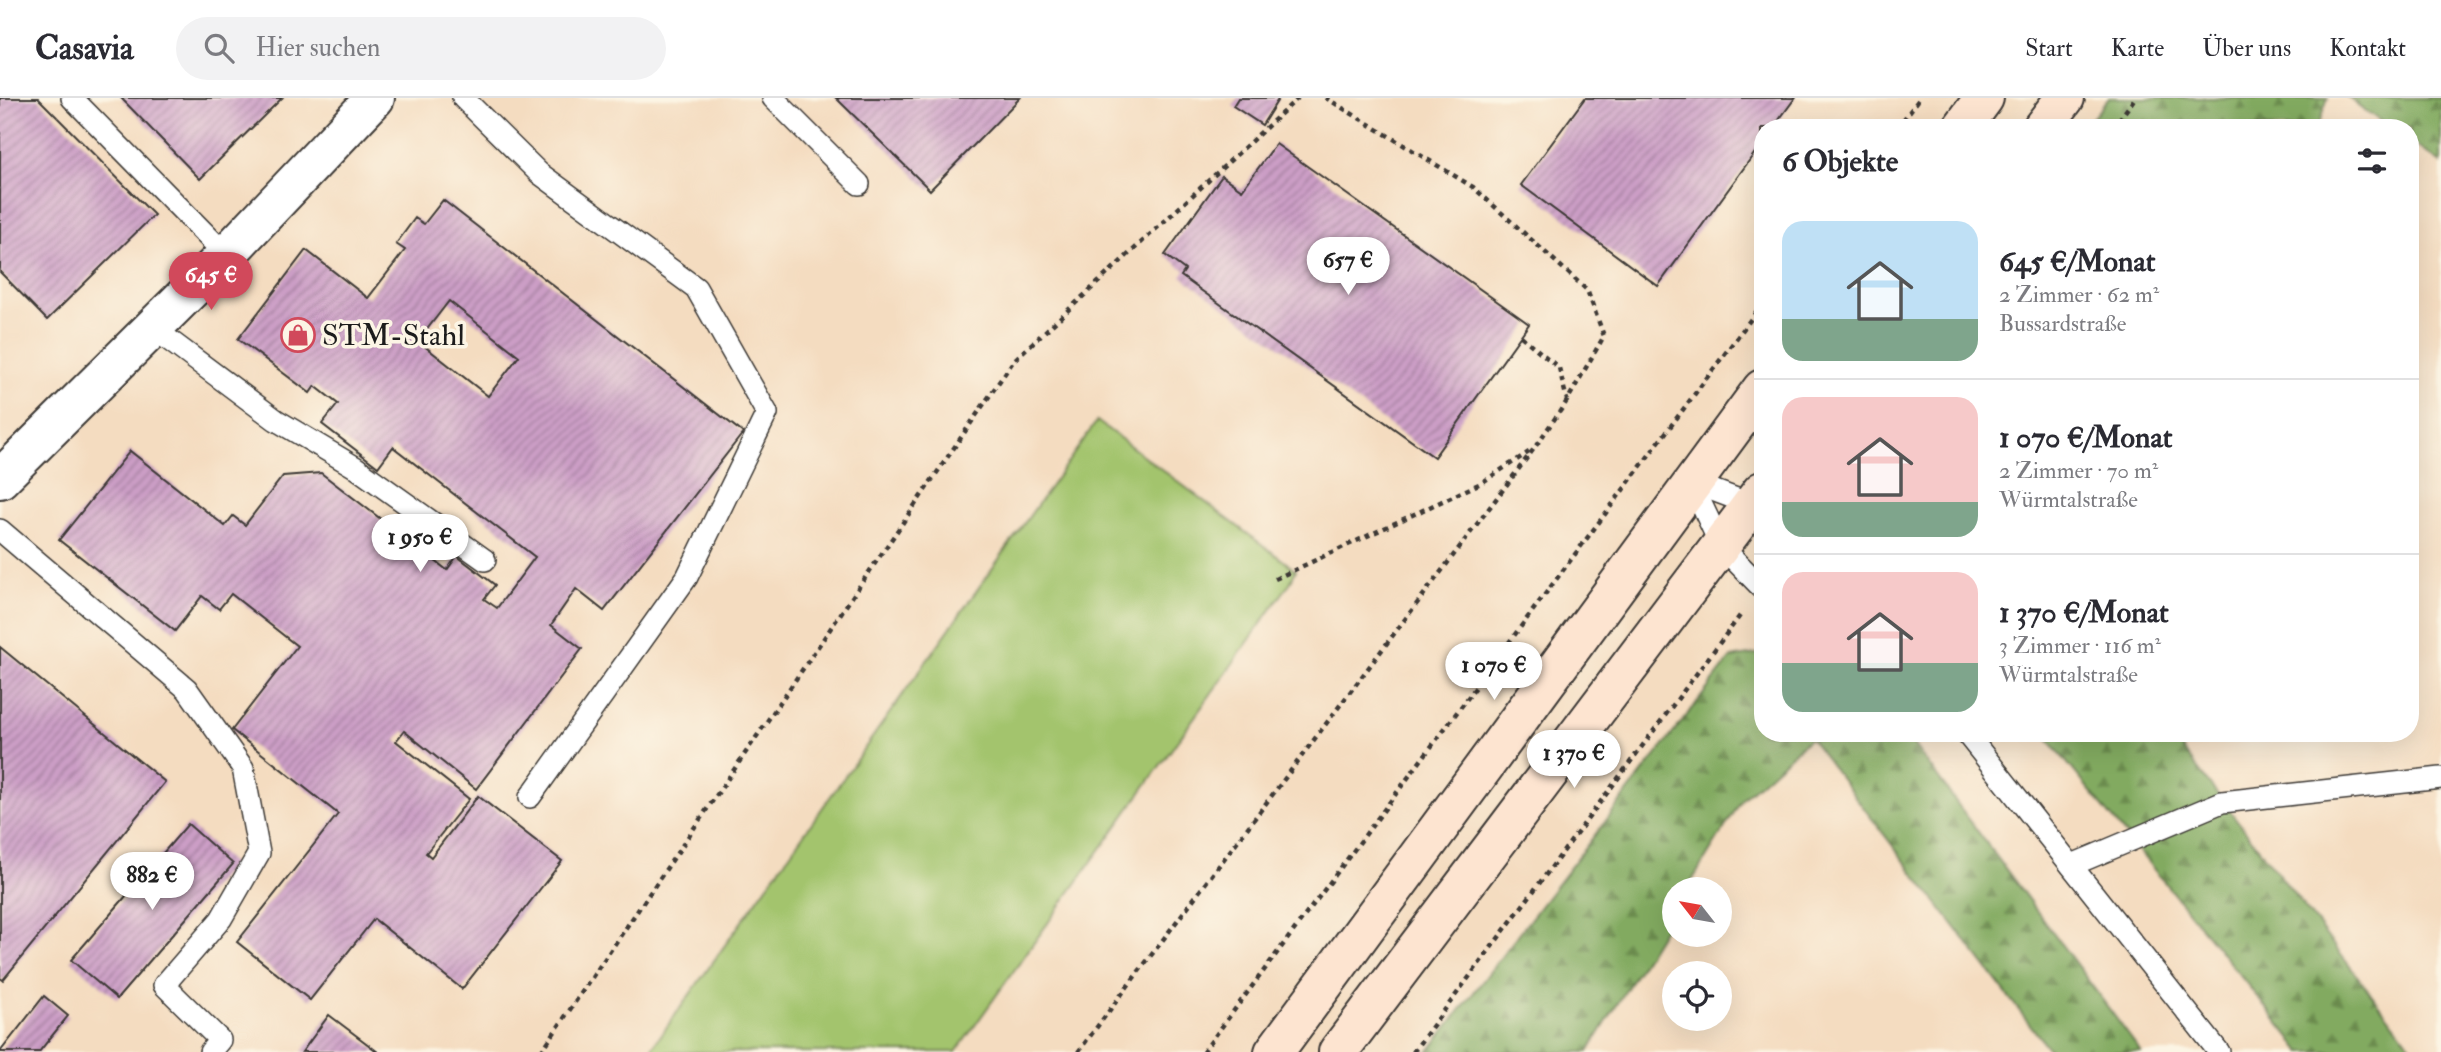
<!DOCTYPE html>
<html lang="de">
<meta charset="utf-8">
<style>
:root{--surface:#fff;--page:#f2f2f3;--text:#2b2b33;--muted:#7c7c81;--line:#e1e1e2;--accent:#d1495b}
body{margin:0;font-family:"IM FELL Double Pica",serif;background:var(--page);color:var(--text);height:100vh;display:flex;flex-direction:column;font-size:26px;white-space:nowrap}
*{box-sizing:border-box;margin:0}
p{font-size:23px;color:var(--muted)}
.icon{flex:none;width:38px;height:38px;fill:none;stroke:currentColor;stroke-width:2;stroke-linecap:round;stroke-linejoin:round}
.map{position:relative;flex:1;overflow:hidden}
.drawer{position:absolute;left:1754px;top:21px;width:665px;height:623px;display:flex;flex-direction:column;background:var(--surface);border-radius:28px;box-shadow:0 7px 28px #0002}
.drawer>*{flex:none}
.needle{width:46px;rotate:301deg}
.fabs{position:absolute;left:1662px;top:779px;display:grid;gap:14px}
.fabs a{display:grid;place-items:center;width:70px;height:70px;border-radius:50%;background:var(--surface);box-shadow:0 7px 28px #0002;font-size:35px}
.price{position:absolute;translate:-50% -60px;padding:0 16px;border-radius:24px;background:#fff;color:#222;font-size:23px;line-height:46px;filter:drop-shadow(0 2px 4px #0008)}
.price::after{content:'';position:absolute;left:50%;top:42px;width:21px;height:16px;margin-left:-10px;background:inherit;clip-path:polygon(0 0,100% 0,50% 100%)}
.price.current{background:var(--accent);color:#fff}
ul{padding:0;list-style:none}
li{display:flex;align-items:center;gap:21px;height:175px;padding:0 28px}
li+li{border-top:2px solid var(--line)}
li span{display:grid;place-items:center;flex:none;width:196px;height:140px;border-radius:21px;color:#555}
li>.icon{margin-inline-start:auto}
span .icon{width:84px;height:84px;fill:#fffc;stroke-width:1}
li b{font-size:30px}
h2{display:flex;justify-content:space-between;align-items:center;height:84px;padding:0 28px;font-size:30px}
header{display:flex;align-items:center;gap:42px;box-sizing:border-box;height:98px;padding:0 35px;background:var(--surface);border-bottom:2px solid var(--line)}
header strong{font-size:33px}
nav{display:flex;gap:38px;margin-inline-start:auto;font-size:24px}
.search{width:490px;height:63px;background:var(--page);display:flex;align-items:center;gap:18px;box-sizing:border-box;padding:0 24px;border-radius:38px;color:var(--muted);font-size:26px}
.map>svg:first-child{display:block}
</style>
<header>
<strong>Casavia</strong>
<div class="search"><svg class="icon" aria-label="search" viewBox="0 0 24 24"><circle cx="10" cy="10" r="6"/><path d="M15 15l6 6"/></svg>Hier suchen</div>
<nav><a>Start</a><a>Karte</a><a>Über uns</a><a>Kontakt</a></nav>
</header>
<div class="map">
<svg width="2441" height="954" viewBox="0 0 2441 954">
<defs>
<pattern id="forest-firs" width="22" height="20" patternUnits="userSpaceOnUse" patternTransform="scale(1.75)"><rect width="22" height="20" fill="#82aa60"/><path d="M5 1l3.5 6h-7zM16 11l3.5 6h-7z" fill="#6a8a4e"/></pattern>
<pattern id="building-hatch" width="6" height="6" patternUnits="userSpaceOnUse" patternTransform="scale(1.75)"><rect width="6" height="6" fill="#cc9ec6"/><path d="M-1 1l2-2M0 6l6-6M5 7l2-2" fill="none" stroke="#a580a0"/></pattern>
</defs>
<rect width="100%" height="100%" fill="#fcf5e5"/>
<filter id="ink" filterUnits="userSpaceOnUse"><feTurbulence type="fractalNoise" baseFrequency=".0143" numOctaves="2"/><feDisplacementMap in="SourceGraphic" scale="14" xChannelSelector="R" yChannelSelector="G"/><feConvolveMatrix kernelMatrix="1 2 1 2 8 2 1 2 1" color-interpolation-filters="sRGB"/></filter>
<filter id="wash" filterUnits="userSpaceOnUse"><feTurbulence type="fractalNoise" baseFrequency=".00686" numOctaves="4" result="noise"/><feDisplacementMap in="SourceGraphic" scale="28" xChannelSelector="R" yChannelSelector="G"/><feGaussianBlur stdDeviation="1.57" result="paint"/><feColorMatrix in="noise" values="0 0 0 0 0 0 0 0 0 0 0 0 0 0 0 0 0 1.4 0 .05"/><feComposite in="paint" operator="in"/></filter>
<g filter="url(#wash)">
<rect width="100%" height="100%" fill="#f4dcc0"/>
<path fill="#a3c46d" stroke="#607044" stroke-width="2" d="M1097 323 1296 472 1290 485 956 954H649Z"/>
<g fill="url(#forest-firs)" stroke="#4f633e" stroke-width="2">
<path d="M2109 0H2328L2317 30H2084Z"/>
<path d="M2348 0H2441V65L2410 43V30H2390Z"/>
<path d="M1762 555V635H1905L2141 954H2051L1810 640 1743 700 1687 791H1675V812L1588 954H1428L1731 560Z"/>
<path d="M2043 635H2170L2416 954H2302Z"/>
</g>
<g id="blocks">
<g fill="url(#building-hatch)" fill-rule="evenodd">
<path d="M0 0H38L154 117 47 222 0 174Z"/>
<path d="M121 0H282L200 81Z"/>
<path d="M836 0H1020L930 92Z"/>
<path d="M1238 0H1279L1262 27 1233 8Z"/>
<path d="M1585 0H1795L1773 30H1762V45L1658 188 1521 87Z"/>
<path d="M1276 46 1529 226 1434 359 1181 178 1185 172 1165 157 1222 78 1242 92Z"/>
<path d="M443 102 743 335 604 513 576 491 551 527 582 551 476 691 404 633 396 643 469 701 426 755 431 759 478 698 562 763 462 891 374 821 310 902 237 844 338 716 232 632 297 548 231 496 219 511 202 498 175 533 59 442 130 353 225 428 233 418 245 427 283 378 321 375 447 472 457 458 495 487 484 501 497 510 535 459 393 349 378 369 322 326 338 306 315 288 310 295 238 241 306 152 368 200 405 152 396 146 415 120 424 126ZM449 203 519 258 488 298 418 243Z"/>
<path d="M0 549 165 684 3 882 0 880Z"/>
<path d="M188 726 233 766 117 901 71 862Z"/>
<path d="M44 898 68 918 39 954H0Z"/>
<path d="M329 917 378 954H302Z"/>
</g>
</g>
</g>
<g filter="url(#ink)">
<use href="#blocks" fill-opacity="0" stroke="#3c3935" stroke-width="2"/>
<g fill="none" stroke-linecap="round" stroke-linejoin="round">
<g stroke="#3c3935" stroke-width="24">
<g id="lane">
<path d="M72 0 226 157"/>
<path d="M463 0 539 75 696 190 767 315 687 479 530 699"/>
<path d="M773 0 859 86"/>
<path d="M153 230 276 322 355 369 485 462"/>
<path d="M1691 384 1721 448 1762 490"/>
<path d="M1691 384 1758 409"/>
<path d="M0 432 187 591 243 670 259 755 221 821 164 887 220 942 210 954"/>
<path d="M1966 635 2219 954"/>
<path d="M2072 767 2222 704 2441 680"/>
</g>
</g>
<g stroke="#3c3935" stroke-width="42">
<path id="street" d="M0 381 226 157 375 0"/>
</g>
<g stroke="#3c3935" stroke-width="42">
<g id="secondary">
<path d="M1962 30 1984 0"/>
<path d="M2042 30 2065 0"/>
<path d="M1274 954 1762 291"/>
<path d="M1338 954 1762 393"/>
</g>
</g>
<g stroke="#3c3935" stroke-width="4.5" stroke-dasharray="5 5" stroke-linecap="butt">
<path d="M1897 30 1920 0"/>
<path d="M2113 30 2135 0"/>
<path d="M1521 238 1559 270 1567 302"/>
<path d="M1275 481 1481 385 1529 354"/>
<path d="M541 954 1014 262 1298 0"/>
<path d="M1078 954 1533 352 1567 303 1604 238 1587 192 1473 89 1326 0"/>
<path d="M1203 954 1762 206"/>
<path d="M1413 954 1742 515"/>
</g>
<use href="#lane" stroke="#fff" stroke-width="21"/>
<use href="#street" stroke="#fff" stroke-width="38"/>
<use href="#secondary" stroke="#fde4d0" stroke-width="38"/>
</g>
</g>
<defs>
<g id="shop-ring" transform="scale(1.75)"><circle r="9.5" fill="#fcf5e5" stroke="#d1495b" stroke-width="1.5"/><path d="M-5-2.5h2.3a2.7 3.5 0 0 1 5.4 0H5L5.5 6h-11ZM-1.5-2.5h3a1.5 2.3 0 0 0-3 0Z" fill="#d1495b"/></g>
</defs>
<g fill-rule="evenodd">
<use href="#shop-ring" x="298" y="237"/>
</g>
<g text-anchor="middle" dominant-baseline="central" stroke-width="7" stroke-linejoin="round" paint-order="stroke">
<g font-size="30" fill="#1c1c1c" stroke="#fcf5e5" text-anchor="start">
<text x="322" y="237">STM-Stahl</text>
</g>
</g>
</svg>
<div class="fabs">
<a><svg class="needle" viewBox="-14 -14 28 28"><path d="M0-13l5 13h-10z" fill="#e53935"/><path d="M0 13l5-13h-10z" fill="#7c7c81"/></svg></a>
<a><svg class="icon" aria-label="locate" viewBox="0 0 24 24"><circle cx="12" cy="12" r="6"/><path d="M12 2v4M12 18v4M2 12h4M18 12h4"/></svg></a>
</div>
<b class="price" style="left:1348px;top:199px">657 €</b>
<b class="price current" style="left:211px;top:214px">645 €</b>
<b class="price" style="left:420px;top:476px">1 950 €</b>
<b class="price" style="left:1494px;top:604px">1 070 €</b>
<b class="price" style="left:1574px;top:692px">1 370 €</b>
<b class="price" style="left:152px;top:814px">882 €</b>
<section class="drawer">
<h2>6 Objekte<svg class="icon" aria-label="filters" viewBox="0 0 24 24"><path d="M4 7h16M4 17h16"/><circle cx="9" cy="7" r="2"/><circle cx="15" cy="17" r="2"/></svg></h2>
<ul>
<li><span style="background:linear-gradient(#bfe0f5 70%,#7fa58c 0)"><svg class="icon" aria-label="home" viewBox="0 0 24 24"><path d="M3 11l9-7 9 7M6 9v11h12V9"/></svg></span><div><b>645 €/Monat</b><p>2 Zimmer · 62 m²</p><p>Bussardstraße</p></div></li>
<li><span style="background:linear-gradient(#f6c9c9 75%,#7fa58c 0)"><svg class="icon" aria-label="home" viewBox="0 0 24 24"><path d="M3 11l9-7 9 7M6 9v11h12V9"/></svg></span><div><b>1 070 €/Monat</b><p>2 Zimmer · 70 m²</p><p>Würmtalstraße</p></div></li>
<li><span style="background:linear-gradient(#f6c9c9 65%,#7fa58c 0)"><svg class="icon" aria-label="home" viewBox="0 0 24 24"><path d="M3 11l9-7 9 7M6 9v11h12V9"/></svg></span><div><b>1 370 €/Monat</b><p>3 Zimmer · 116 m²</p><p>Würmtalstraße</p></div></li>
</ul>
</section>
</div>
